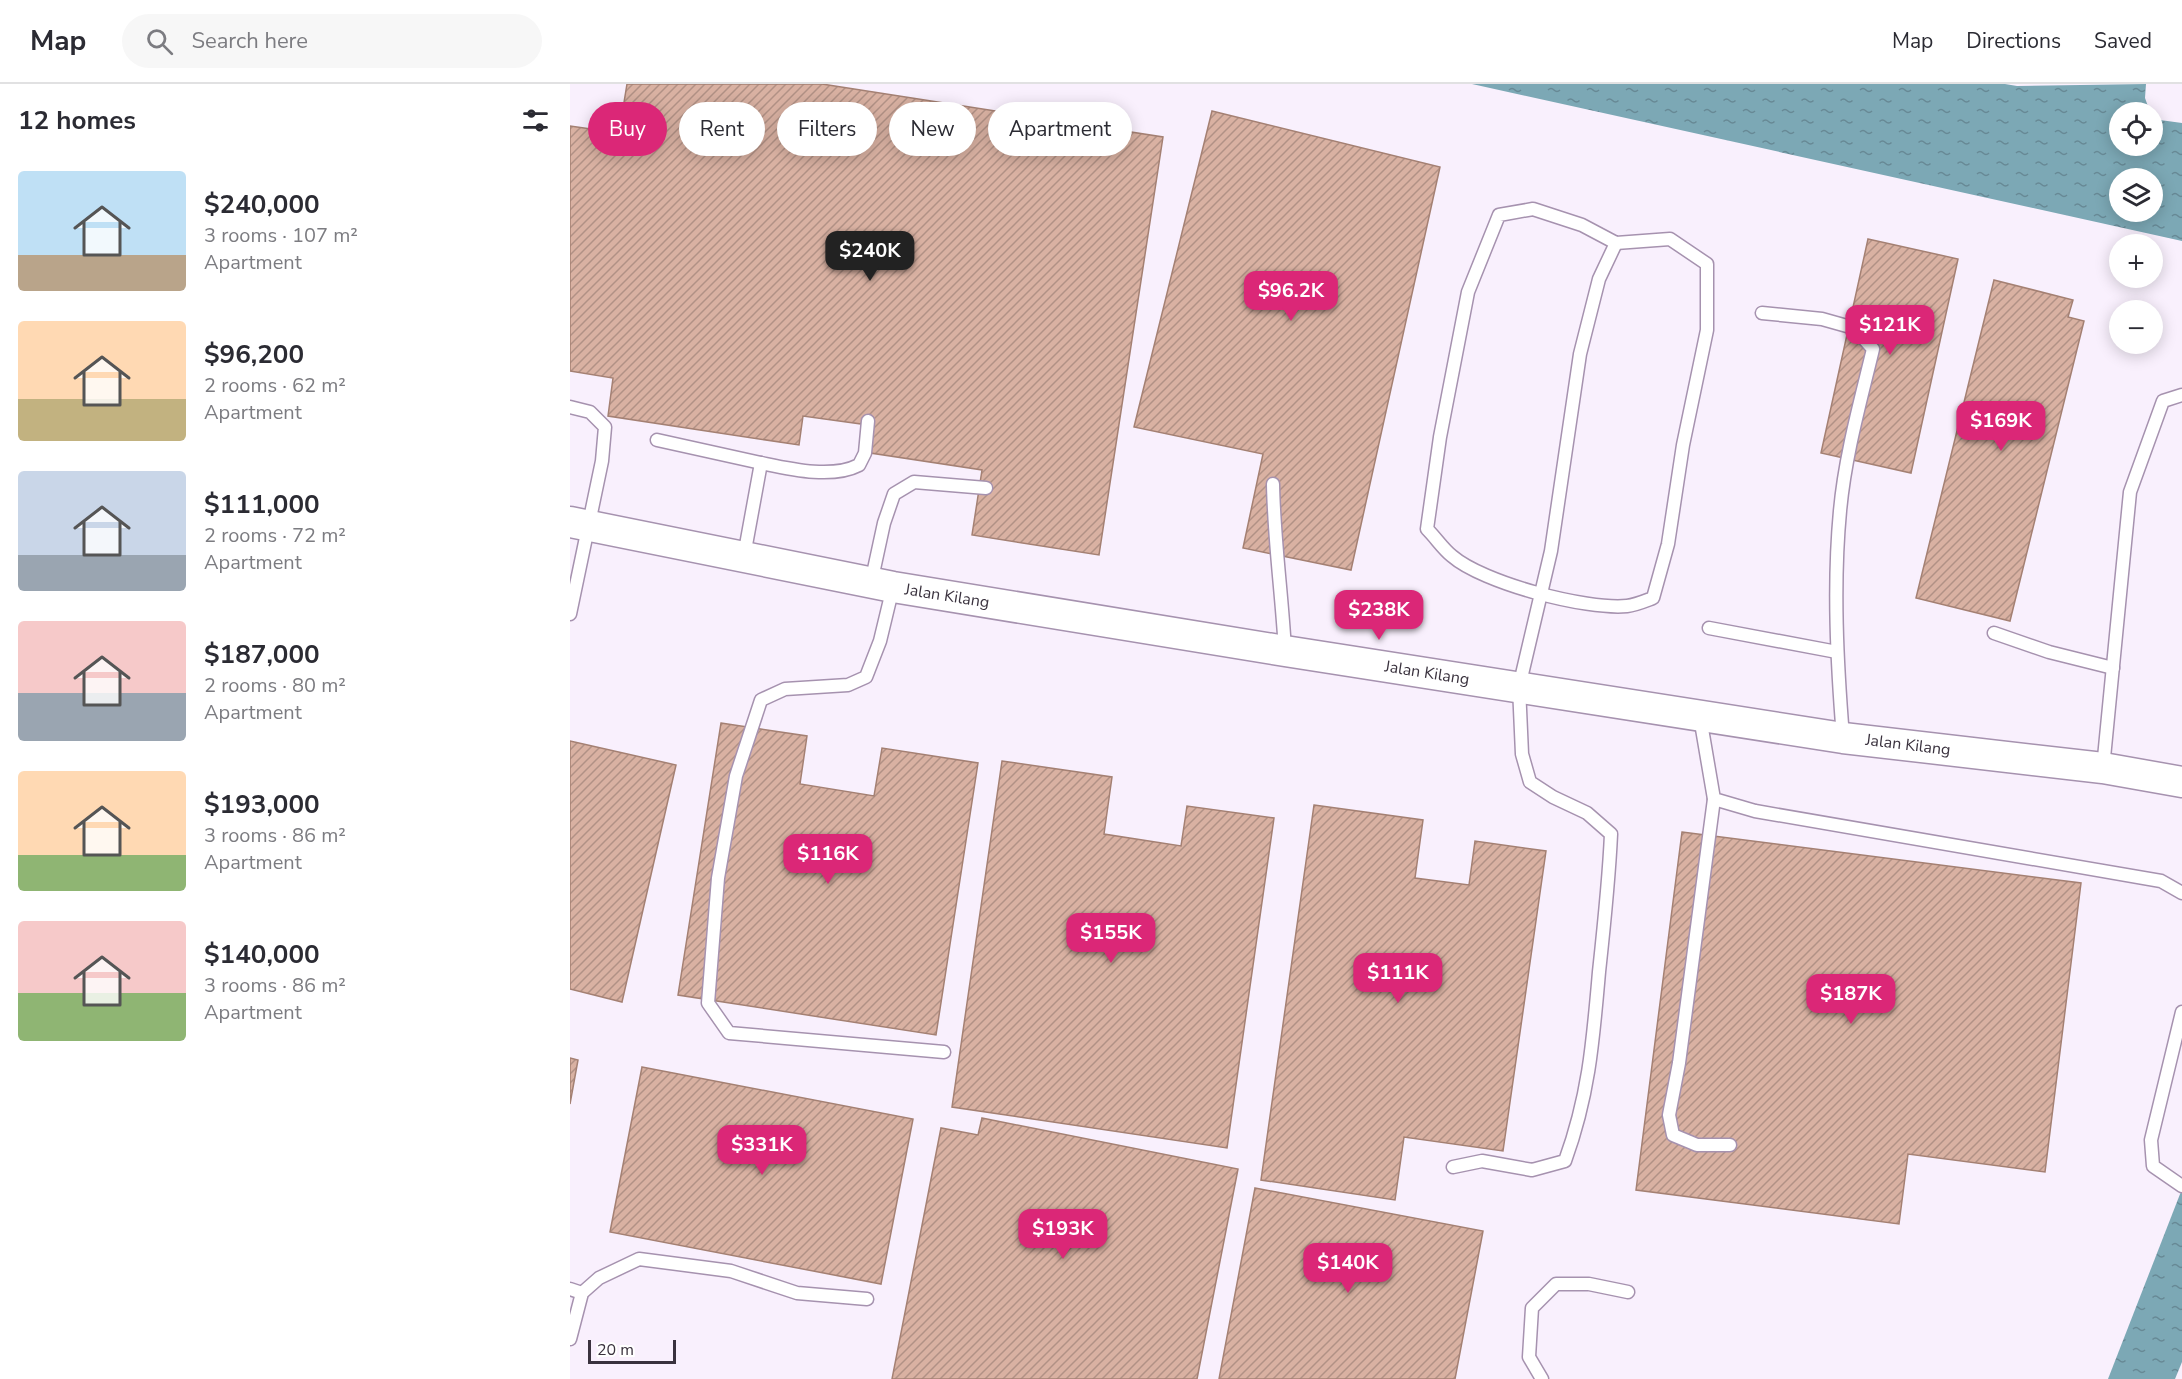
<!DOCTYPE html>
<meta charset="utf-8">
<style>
:root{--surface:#fff;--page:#f7f7f7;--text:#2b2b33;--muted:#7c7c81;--line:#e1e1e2;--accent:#db2777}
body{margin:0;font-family:"Nunito Sans",sans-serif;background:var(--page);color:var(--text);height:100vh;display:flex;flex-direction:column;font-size:22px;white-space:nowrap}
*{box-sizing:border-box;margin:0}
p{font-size:20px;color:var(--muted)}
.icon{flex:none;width:33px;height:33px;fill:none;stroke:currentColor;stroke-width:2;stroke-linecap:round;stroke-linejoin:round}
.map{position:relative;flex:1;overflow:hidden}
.drawer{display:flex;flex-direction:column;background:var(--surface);width:570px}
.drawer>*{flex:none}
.banner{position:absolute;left:18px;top:18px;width:570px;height:54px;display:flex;gap:12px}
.fabs{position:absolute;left:1539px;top:18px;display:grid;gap:12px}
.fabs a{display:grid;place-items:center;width:54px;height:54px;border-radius:50%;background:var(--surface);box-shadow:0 3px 15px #0003;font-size:30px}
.scale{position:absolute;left:18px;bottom:15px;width:88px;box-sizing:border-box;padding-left:6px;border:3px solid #3a323e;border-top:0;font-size:16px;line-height:21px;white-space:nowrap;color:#3a323e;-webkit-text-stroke:4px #fff;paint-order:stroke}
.price{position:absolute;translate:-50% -51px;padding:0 14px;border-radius:12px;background:var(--accent);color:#fff;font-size:20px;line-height:39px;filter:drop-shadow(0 2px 3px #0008)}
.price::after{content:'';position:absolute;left:50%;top:36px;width:18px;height:14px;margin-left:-9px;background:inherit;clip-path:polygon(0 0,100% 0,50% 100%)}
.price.current{background:#222;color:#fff}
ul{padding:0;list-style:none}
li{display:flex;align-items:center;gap:18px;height:150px;padding:0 18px}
li span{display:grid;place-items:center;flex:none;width:168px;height:120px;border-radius:6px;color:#555}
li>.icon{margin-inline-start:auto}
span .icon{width:72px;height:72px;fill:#fffc;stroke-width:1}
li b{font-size:26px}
h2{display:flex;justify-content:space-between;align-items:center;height:72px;padding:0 18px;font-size:26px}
.chip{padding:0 21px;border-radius:27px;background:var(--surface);box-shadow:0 3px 15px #0003;font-size:21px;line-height:54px}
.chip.current{background:var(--accent);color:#fff}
header{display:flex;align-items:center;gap:36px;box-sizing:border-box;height:84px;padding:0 30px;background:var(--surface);border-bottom:2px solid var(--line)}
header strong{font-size:28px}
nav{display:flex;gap:33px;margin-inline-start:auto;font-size:21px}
.search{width:420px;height:54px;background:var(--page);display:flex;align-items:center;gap:15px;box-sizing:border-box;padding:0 21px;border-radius:33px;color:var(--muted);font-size:22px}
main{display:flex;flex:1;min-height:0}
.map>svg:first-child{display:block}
</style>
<header>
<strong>Map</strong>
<div class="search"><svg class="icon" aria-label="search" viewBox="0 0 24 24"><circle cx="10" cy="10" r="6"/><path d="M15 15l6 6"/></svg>Search here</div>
<nav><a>Map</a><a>Directions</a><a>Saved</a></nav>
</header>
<main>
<section class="drawer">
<h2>12 homes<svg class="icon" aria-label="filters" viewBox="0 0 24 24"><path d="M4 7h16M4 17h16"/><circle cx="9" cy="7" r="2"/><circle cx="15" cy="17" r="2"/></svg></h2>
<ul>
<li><span style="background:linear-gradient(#bfe0f5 70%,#b9a48a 0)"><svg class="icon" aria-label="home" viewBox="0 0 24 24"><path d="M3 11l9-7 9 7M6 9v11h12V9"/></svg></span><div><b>$240,000</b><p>3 rooms · 107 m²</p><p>Apartment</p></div></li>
<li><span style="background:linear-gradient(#ffd9b3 65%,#c2b280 0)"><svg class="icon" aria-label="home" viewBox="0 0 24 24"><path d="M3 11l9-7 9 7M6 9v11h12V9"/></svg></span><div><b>$96,200</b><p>2 rooms · 62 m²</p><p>Apartment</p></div></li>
<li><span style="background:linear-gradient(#c9d6e8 70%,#9aa5b1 0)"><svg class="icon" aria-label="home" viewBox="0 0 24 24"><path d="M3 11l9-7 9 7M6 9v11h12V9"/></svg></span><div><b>$111,000</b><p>2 rooms · 72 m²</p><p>Apartment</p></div></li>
<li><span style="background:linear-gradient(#f6c9c9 60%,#9aa5b1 0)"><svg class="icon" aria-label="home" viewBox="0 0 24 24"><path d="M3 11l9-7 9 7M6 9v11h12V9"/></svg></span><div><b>$187,000</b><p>2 rooms · 80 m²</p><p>Apartment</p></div></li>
<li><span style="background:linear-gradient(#ffd9b3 70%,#8fb573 0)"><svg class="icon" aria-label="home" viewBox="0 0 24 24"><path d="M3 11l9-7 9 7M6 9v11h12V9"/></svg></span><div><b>$193,000</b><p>3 rooms · 86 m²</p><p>Apartment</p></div></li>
<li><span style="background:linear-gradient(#f6c9c9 60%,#8fb573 0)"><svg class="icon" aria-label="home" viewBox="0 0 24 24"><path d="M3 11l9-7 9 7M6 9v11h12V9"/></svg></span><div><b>$140,000</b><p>3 rooms · 86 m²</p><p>Apartment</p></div></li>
</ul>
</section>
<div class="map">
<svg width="1612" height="1295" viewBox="0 0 1612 1295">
<defs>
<pattern id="water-ripples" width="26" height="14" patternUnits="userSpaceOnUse" patternTransform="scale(1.5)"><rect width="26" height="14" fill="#7ca8b5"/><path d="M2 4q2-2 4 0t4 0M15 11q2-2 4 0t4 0" fill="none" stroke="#678995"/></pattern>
<pattern id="building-hatch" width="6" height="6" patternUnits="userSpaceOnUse" patternTransform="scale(1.5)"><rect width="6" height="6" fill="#d9b1a2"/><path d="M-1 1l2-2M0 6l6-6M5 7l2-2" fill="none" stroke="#b19185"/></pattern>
</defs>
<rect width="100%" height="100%" fill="#f9f0fd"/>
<g fill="url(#water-ripples)" fill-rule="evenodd">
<path d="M902 0H1435L1447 2 1576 0 1575 14 1580 28H1550V62H1582L1583 30 1590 36 1612 39V157ZM1550 94H1582V128H1550Z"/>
<path d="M1612 1105V1278L1605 1295H1538Z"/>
</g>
<g fill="url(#building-hatch)" stroke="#a48073" stroke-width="1.5">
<path d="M57 0H252L593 53 529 471 402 451 412 386 294 368 298 341 233 332 229 361 38 332 43 294 0 287V42L49 49Z"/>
<path d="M642 27 870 83 781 486 673 464 693 370 564 343Z"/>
<path d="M1298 155 1388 175 1341 389 1251 369Z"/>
<path d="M1424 196 1503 216 1498 233 1514 237 1440 537 1346 514Z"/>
<path d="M151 639 237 652 230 700 304 712 312 664 408 679 366 951 108 911Z"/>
<path d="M0 657 106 681 52 918 0 905Z"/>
<path d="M432 677 542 693 534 750 611 762 617 722 704 734 657 1064 382 1023Z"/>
<path d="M744 721 853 736 845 794 899 801 905 757 976 767 933 1067 834 1053 825 1116 691 1096Z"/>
<path d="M1112 748 1511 799 1475 1088 1338 1070 1329 1140 1066 1106Z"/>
<path d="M0 974 8 976 0 1020Z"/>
<path d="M72 983 343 1035 311 1200 40 1148Z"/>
<path d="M412 1034 668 1085 627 1295H322L371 1044 408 1051Z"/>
<path d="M685 1104 913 1147 885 1295H649Z"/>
</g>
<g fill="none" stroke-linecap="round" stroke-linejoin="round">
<g stroke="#a692af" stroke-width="15">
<g id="service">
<path d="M963 125 1012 141 1046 159 1100 155 1137 180V246L1113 361 1098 460 1083 514C1075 517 1066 521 1057 522 1016 526 913 499 882 472 873 465 866 454 857 445L870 353 898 208 929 131Z"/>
<path d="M1192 229 1252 235 1284 244 1303 265C1290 319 1275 372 1270 427 1263 501 1267 579 1273 653"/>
<path d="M0 323 20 328 35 343 32 377 0 530"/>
<path d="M87 356 191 379"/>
<path d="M703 400C704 456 712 511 715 567"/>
<path d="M174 472 191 379C220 385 262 395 289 381L295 369 298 337"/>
<path d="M301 499 314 439 324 410 344 398 416 404"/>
<path d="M323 503 310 557 296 593 278 601 215 605 191 616 166 692 148 794 138 919 159 949 374 968"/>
<path d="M1139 544 1267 568"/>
<path d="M1424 549 1479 568 1543 584"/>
<path d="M1130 633 1144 715 1185 727 1591 797 1612 809"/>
<path d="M1533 684 1560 408 1593 317 1612 311"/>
<path d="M1144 715 1109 979 1099 1031 1103 1051 1127 1061H1160"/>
<path d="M1612 928 1581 1056 1583 1082 1612 1102"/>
<path d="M883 1083 912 1077 962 1086 995 1077C1019 1011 1023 957 1029 888 1034 842 1039 796 1041 750L1017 729 983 713 960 698 952 670 949 603 981 467 1010 270 1029 195 1046 159"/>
<path d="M0 1205 12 1209"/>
<path d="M0 1255 12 1209 29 1194 69 1175 161 1187 227 1209 297 1215"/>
<path d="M972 1295 959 1273 962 1224 986 1200H1019L1058 1208"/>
</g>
</g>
<g stroke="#a692af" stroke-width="33">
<path id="tertiary" d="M0 438 323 503 715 567 1273 654 1533 684 1612 698"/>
</g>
<use href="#service" stroke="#fff" stroke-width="12"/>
<use href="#tertiary" stroke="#fff" stroke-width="30"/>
</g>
<g text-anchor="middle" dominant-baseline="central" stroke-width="6" stroke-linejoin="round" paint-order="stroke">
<g font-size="16" fill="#3a323e" stroke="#fff">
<text transform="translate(377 512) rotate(9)">Jalan Kilang</text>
<text transform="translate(857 589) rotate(9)">Jalan Kilang</text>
<text transform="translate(1338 661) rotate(7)">Jalan Kilang</text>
</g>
</g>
</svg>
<div class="fabs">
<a><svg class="icon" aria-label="locate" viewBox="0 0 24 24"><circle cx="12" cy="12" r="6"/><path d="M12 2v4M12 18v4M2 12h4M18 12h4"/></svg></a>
<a><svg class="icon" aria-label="layers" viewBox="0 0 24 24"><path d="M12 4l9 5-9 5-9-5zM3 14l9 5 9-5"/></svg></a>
<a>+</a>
<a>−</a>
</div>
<div class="scale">20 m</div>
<b class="price current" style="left:300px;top:198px">$240K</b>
<b class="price" style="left:721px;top:238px">$96.2K</b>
<b class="price" style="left:1320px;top:272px">$121K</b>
<b class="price" style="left:1431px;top:368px">$169K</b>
<b class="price" style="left:809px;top:557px">$238K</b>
<b class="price" style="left:258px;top:801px">$116K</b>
<b class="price" style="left:541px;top:880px">$155K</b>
<b class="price" style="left:828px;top:920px">$111K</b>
<b class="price" style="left:1281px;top:941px">$187K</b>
<b class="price" style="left:192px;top:1092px">$331K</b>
<b class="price" style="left:493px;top:1176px">$193K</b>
<b class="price" style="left:778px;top:1210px">$140K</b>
<div class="banner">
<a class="chip current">Buy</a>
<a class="chip">Rent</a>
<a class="chip">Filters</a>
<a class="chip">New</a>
<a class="chip">Apartment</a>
</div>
</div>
</main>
